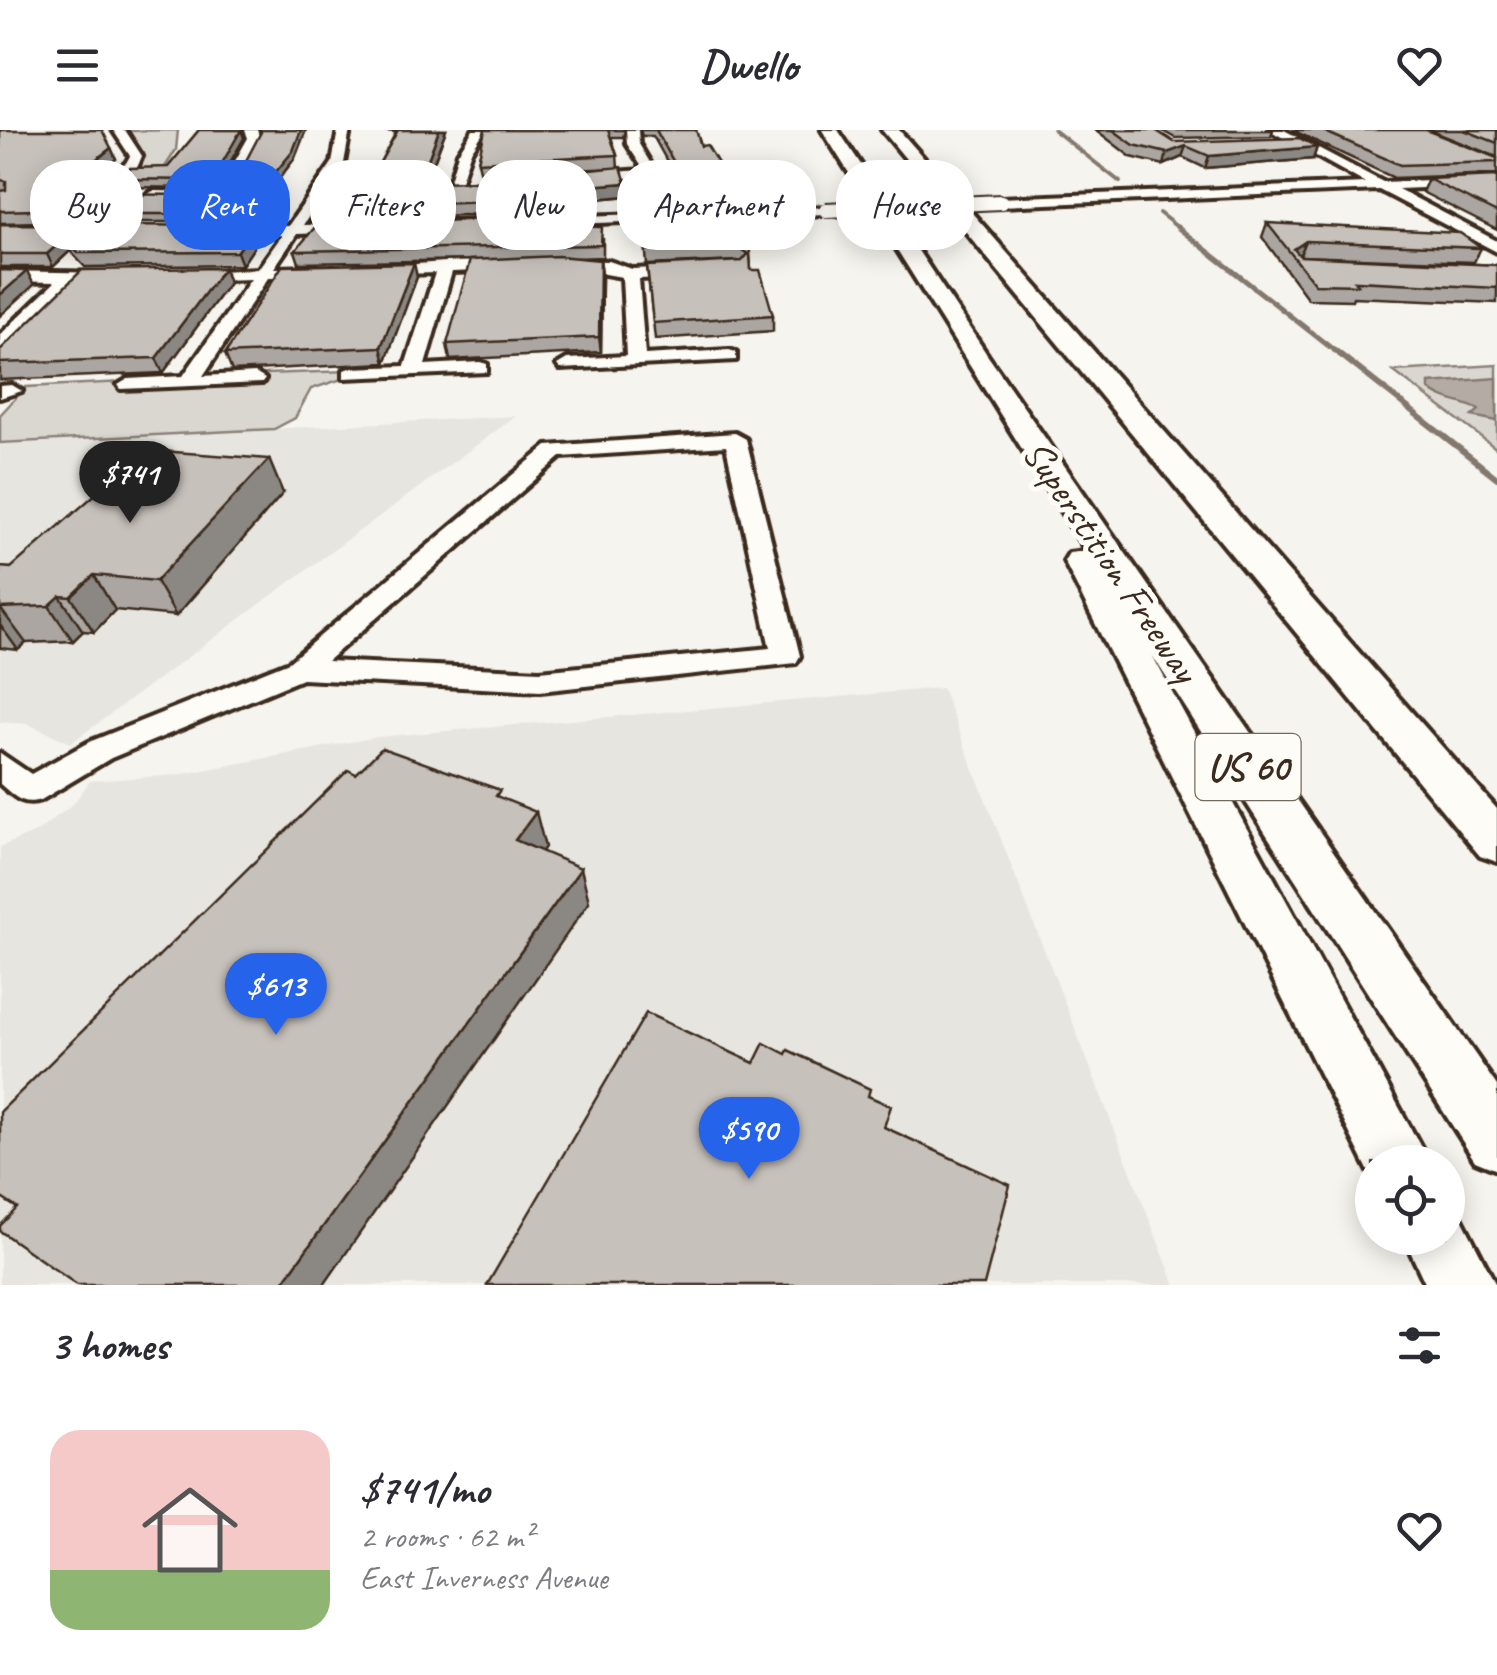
<!DOCTYPE html>
<meta charset="utf-8">
<style>
:root{--surface:#fff;--page:#f2f2f3;--text:#2b2b33;--muted:#7c7c81;--accent:#2563eb}
body{margin:0;font-family:Caveat,sans-serif;background:var(--page);color:var(--text);height:100vh;display:flex;flex-direction:column;font-size:38px;white-space:nowrap}
*{box-sizing:border-box;margin:0}
p{font-size:32px;color:var(--muted)}
.icon{flex:none;width:55px;height:55px;fill:none;stroke:currentColor;stroke-width:2;stroke-linecap:round;stroke-linejoin:round}
.map{position:relative;height:1155px;overflow:hidden}
.sheet{display:flex;flex-direction:column;background:var(--surface);flex:1}
.sheet>*{flex:none}
.top-card{position:absolute;left:30px;top:30px;width:1438px;height:90px;display:flex;gap:20px}
.fabs{position:absolute;left:1355px;top:1015px;display:grid;gap:20px}
.fabs a{display:grid;place-items:center;width:110px;height:110px;border-radius:50%;background:var(--surface);box-shadow:0 5px 25px #0003;font-size:50px}
.price{position:absolute;translate:-50% -85px;padding:0 22px;border-radius:35px;background:var(--accent);color:#fff;font-size:32px;line-height:65px;filter:drop-shadow(0 2px 5px #0008)}
.price::after{content:'';position:absolute;left:50%;top:60px;width:30px;height:22px;margin-left:-15px;background:inherit;clip-path:polygon(0 0,100% 0,50% 100%)}
.price.on{background:#222;color:#fff}
ul{padding:0;list-style:none}
li{display:flex;align-items:center;gap:30px;height:250px;padding:0 50px}
li span{display:grid;place-items:center;flex:none;width:280px;height:200px;border-radius:30px;color:#555}
li>.icon{margin-inline-start:auto}
span .icon{width:120px;height:120px;fill:#fffc;stroke-width:1}
li b{font-size:42px}
h2{display:flex;justify-content:space-between;align-items:center;height:120px;padding:0 50px;font-size:42px}
.tag{padding:0 35px;border-radius:40px;background:var(--surface);box-shadow:0 5px 25px #0003;font-size:35px;line-height:90px}
.tag.on{background:var(--accent);color:#fff}
header{display:flex;justify-content:space-between;align-items:center;height:130px;padding:0 50px;background:var(--surface);font-size:45px;font-weight:600}
.map>svg:first-child{display:block}
</style>
<header><svg class="icon" aria-label="menu" viewBox="0 0 24 24"><path d="M4 6h16M4 12h16M4 18h16"/></svg>Dwello<svg class="icon" aria-label="heart" viewBox="0 0 24 24"><path d="M12 20l-8-8c-3-5 5-10 8-4 3-6 11-1 8 4z"/></svg></header>
<div class="map">
<svg width="1497" height="1155" viewBox="0 0 1497 1155">
<rect width="100%" height="100%" fill="#f5f4ee"/>
<filter id="ink" filterUnits="userSpaceOnUse"><feTurbulence type="fractalNoise" baseFrequency=".01" numOctaves="2"/><feDisplacementMap in="SourceGraphic" scale="20" xChannelSelector="R" yChannelSelector="G"/><feConvolveMatrix kernelMatrix="1 2 1 2 8 2 1 2 1" color-interpolation-filters="sRGB"/></filter>
<g filter="url(#ink)">
<g fill="#e7e5df">
<path d="M516 286 71 613 28 594 0 592V313Z"/>
<path d="M942 558 1175 1155H0V717L38 701 73 674 90 651 178 645 377 607Z"/>
</g>
<g fill="#dad6d0" stroke="#8a8077" stroke-width="2.5">
<path d="M178 0 176 20 163 40 129 41 145 27 128 1Z"/>
<path d="M1497 235V319L1393 241Z"/>
<path d="M348 241 345 248 311 259 295 288 274 299 0 313V285L26 257 123 252 120 259 260 252 265 244Z"/>
</g>
<path fill="#b4aca4" stroke="#84786e" stroke-width="2.5" d="M1497 248V291L1472 286 1479 280C1463 271 1445 272 1429 259V253Z"/>
<g fill="none" stroke-linecap="round" stroke-linejoin="round">
<g stroke="#84786e" stroke-width="4">
<path d="M1054 0 1120 52"/>
<path d="M1159 83 1181 100"/>
</g>
<path stroke="#84786e" stroke-width="5" d="M1177 97 1340 225"/>
<path stroke="#84786e" stroke-width="6" d="M1337 222 1497 348"/>
<g stroke="#3b2a1e" stroke-width="8">
<g id="minor">
<path d="M113 0H125L142 26 137 38 51 104H41V98L126 33 130 26Z"/>
<path d="M245 0H257L260 8 238 50 206 82 194 79 202 70 153 69 146 65 153 61 210 62 227 45 248 8Z"/>
<path d="M338 0H350L344 33 329 57 377 55 384 59 323 65 303 95 353 94 360 98 353 102 297 104 274 138 317 137 325 142 317 147 268 148 203 246 255 243 265 249 262 253 121 259 118 255 128 249 183 246 251 149 188 151 182 149V143L258 139 282 105 194 108 186 103 189 100 288 96 332 33Z"/>
<path d="M473 0H485L470 23 459 57 447 60 458 23Z"/>
<path d="M626 0H638L639 14 658 46 577 51 582 44 644 40 627 14Z"/>
<path d="M1269 0H1284L1383 52 1497 47V55L1398 59 1497 111V122L1379 60 1001 76 994 72 1001 68 1365 53Z"/>
<path d="M831 77 826 84 449 99 442 95 449 91Z"/>
<path d="M609 131 632 139 685 137 693 142 685 147 639 149 645 225 729 220 736 222V230L560 239 557 235 567 229 626 226 622 147 555 135 563 130Z"/>
<path d="M445 132 507 130 515 135 507 140 452 142 425 235 480 232 487 234V242L344 248V240L351 238 405 236 435 143 378 145 370 140 372 137Z"/>
<path d="M0 141 112 143 120 148 112 153 74 152 0 221V205L55 152 0 151Z"/>
<path d="M0 256 12 255 22 261 0 268Z"/>
<path d="M735 303 746 309 800 526 796 533 540 561 302 549 111 628 41 670C22 676 14 666 0 654V623L31 644 89 612 289 532 547 316ZM726 316 770 518 540 541 327 531 561 327Z"/>
</g>
</g>
<g stroke="#3b2a1e" stroke-width="8">
<g id="highway">
<path d="M822 0H838L988 226 1497 956V1040L1475 1031 1152 525 1429 1032H1372V1048L1064 431 1069 423 1086 421Z"/>
<path d="M882 0H899L1497 679V732L1480 726Z"/>
<path d="M1448 1079 1460 1085 1496 1155H1426L1404 1108H1448Z"/>
</g>
</g>
<use href="#minor" fill="#fdfcf7" fill-rule="evenodd"/>
<use href="#highway" fill="#fdfcf7" fill-rule="evenodd"/>
<g stroke="#3b2a1e" stroke-width="18" stroke-linecap="butt">
<path id="minor-bridge" d="M826 80 1001 72"/>
</g>
<use href="#minor-bridge" stroke="#fdfcf7" stroke-width="14"/>
</g>
<g fill="#aba6a1" stroke="#3b2a1e" stroke-width="2.5">
<path d="M0 0 111 18 116 29 101 41 103 46 42 92 0 93Z"/>
<path d="M199 0H242L244 8 224 43 208 58 118 57 114 49 168 37Z"/>
<path d="M374 0H446L428 47 380 50 377 38 396 2Z"/>
<path d="M485 0H625L623 7H611L617 25 618 38 481 44 478 32Z"/>
<path d="M640 0H696L701 16 722 40 723 52 683 60 653 6H642Z"/>
<path d="M1096 0H1155L1174 12 1317 17 1313 29 1205 38 1182 27 1164 35 1131 27Z"/>
<path d="M1161 0H1273L1271 6 1175 8Z"/>
<path d="M1292 0H1426L1497 28V44L1394 48Z"/>
<path d="M1429 0H1497V27Z"/>
<path d="M295 28 259 75 261 80 251 92H73L69 84 206 76Z"/>
<path d="M1497 46V100L1422 62 1428 49Z"/>
<path d="M626 53 628 66 490 78V84L330 90 326 77Z"/>
<path d="M1267 93 1481 118 1474 132 1299 126 1497 135V173L1353 167 1352 170 1308 169 1262 107Z"/>
<path d="M0 94 250 105 254 117 242 135 85 137 70 121 53 137H0Z"/>
<path d="M489 94 603 109V127L575 128 600 130 602 145 601 222 450 230 447 214 475 130 299 133 295 121Z"/>
<path d="M748 94 751 140 773 185V201L655 209 647 136 738 131 647 135 644 101 726 100Z"/>
<path d="M224 138 229 153 163 243 0 250V220Z"/>
<path d="M417 147 385 233 232 241 225 224Z"/>
<path d="M283 363 176 486 115 480 94 502 83 501 73 511 26 513 18 520 0 518V437L11 438Z"/>
</g>
<g fill="#8b8783" stroke="#3b2a1e" stroke-width="2.5">
<path d="M241 0 244 8 224 43 208 58 205 50Z"/>
<path d="M301 0H306L295 28 259 75 261 80 251 92 248 84 251 72Z"/>
<path d="M439 0H446L428 47 426 35Z"/>
<path d="M1186 16 1182 27 1164 35 1167 23Z"/>
<path d="M1317 17 1313 29 1205 38 1209 26Z"/>
<path d="M111 18 116 29 101 41 103 46 42 92 36 80Z"/>
<path d="M722 40 723 52 683 60 682 47Z"/>
<path d="M626 53 628 66 490 78V84L487 64Z"/>
<path d="M250 105 254 117 242 135 237 122Z"/>
<path d="M64 109 70 121 53 137 47 124Z"/>
<path d="M1306 111 1300 125 1295 129 1294 119Z"/>
<path d="M600 130 602 145 601 222 599 207Z"/>
<path d="M414 133 417 147 385 233 381 217Z"/>
<path d="M224 138 229 153 163 243 156 228Z"/>
<path d="M27 141 34 155 0 186V165Z"/>
<path d="M269 329 283 363 176 486 156 451Z"/>
<path d="M94 445 115 480 94 502 71 467Z"/>
<path d="M60 466 83 501 73 511 49 476Z"/>
<path d="M0 478 26 513 18 520 0 495Z"/>
<path d="M536 682 545 717 525 745 515 710Z"/>
<path d="M581 738 589 772 324 1155H281Z"/>
</g>
<g fill="#c7c1bb" stroke="#3b2a1e" stroke-width="2.5">
<path d="M0 0H102L111 18 90 34H98L36 80 0 81V61L6 60V51L0 50Z"/>
<path d="M199 0H241L221 35 205 50 114 49 130 38 168 37Z"/>
<path d="M260 0H301L293 21 251 72H258L248 84H69L94 64 191 65 188 73 206 76 239 44 261 2Z"/>
<path d="M398 0H439L426 35 377 38Z"/>
<path d="M485 0H608L617 25 478 32Z"/>
<path d="M656 0H696L701 16 707 15 722 40 682 47Z"/>
<path d="M1113 0H1155L1174 12 1299 8 1317 17 1209 26 1186 16 1167 23 1134 15Z"/>
<path d="M1321 0H1426L1497 28V32L1400 35Z"/>
<path d="M1464 0H1497V13Z"/>
<path d="M621 37 626 53 487 64V71L326 77 338 60 367 54 472 51Z"/>
<path d="M1497 46V83L1428 49Z"/>
<path d="M488 89V94L602 97 601 115 295 121 316 96Z"/>
<path d="M1267 93 1460 103 1481 118 1306 111 1294 119 1300 126 1497 135V158L1355 151 1358 155 1315 154Z"/>
<path d="M0 94 233 96 226 104 250 105 237 122 78 123 64 109 47 124H0Z"/>
<path d="M748 94 751 140H760L773 185 653 193 647 136 742 131 748 124 736 116 646 120 644 101 726 100V95Z"/>
<path d="M558 126 600 130 599 207 447 214 470 130Z"/>
<path d="M414 133 381 217 225 224 282 136Z"/>
<path d="M224 138 156 228 0 233V220L82 140Z"/>
<path d="M0 140 27 141 0 165Z"/>
<path d="M146 320 269 329 156 451 94 445 71 467 60 466 49 476 0 478V437L11 438Z"/>
<path d="M382 618 500 660 496 666 536 682 515 710 581 738 281 1155H77L0 1101V1096L17 1078 0 1067V982L348 640 356 644Z"/>
<path d="M646 883 754 933 764 913 786 924 788 920 870 959 868 966 891 976 884 997 1010 1055 984 1155H487Z"/>
</g>
</g>
<g text-anchor="middle" dominant-baseline="central" stroke-width="10" stroke-linejoin="round" paint-order="stroke">
<rect fill="#fdfcf7" stroke="#75695f" stroke-width="2.5" x="1195.5" y="604" width="105" height="66" rx="8"/>
<g font-size="38" font-weight="bold" fill="#3b2a1e">
<text x="1248" y="637">US 60</text>
</g>
<g font-size="40" fill="#3b2a1e" stroke="#fdfcf7">
<text transform="translate(1111 431) rotate(56)">Superstition Freeway</text>
</g>
</g>
</svg>
<div class="fabs">
<a><svg class="icon" aria-label="locate" viewBox="0 0 24 24"><circle cx="12" cy="12" r="6"/><path d="M12 2v4M12 18v4M2 12h4M18 12h4"/></svg></a>
</div>
<b class="price on" style="left:130px;top:396px">$741</b>
<b class="price" style="left:276px;top:908px">$613</b>
<b class="price" style="left:749px;top:1052px">$590</b>
<div class="top-card">
<a class="tag">Buy</a>
<a class="tag on">Rent</a>
<a class="tag">Filters</a>
<a class="tag">New</a>
<a class="tag">Apartment</a>
<a class="tag">House</a>
</div>
</div>
<section class="sheet">
<h2>3 homes<svg class="icon" aria-label="filters" viewBox="0 0 24 24"><path d="M4 7h16M4 17h16"/><circle cx="9" cy="7" r="2"/><circle cx="15" cy="17" r="2"/></svg></h2>
<ul>
<li><span style="background:linear-gradient(#f6c9c9 70%,#8fb573 0)"><svg class="icon" aria-label="home" viewBox="0 0 24 24"><path d="M3 11l9-7 9 7M6 9v11h12V9"/></svg></span><div><b>$741/mo</b><p>2 rooms · 62 m²</p><p>East Inverness Avenue</p></div><svg class="icon" aria-label="heart" viewBox="0 0 24 24"><path d="M12 20l-8-8c-3-5 5-10 8-4 3-6 11-1 8 4z"/></svg></li>
</ul>
</section>
